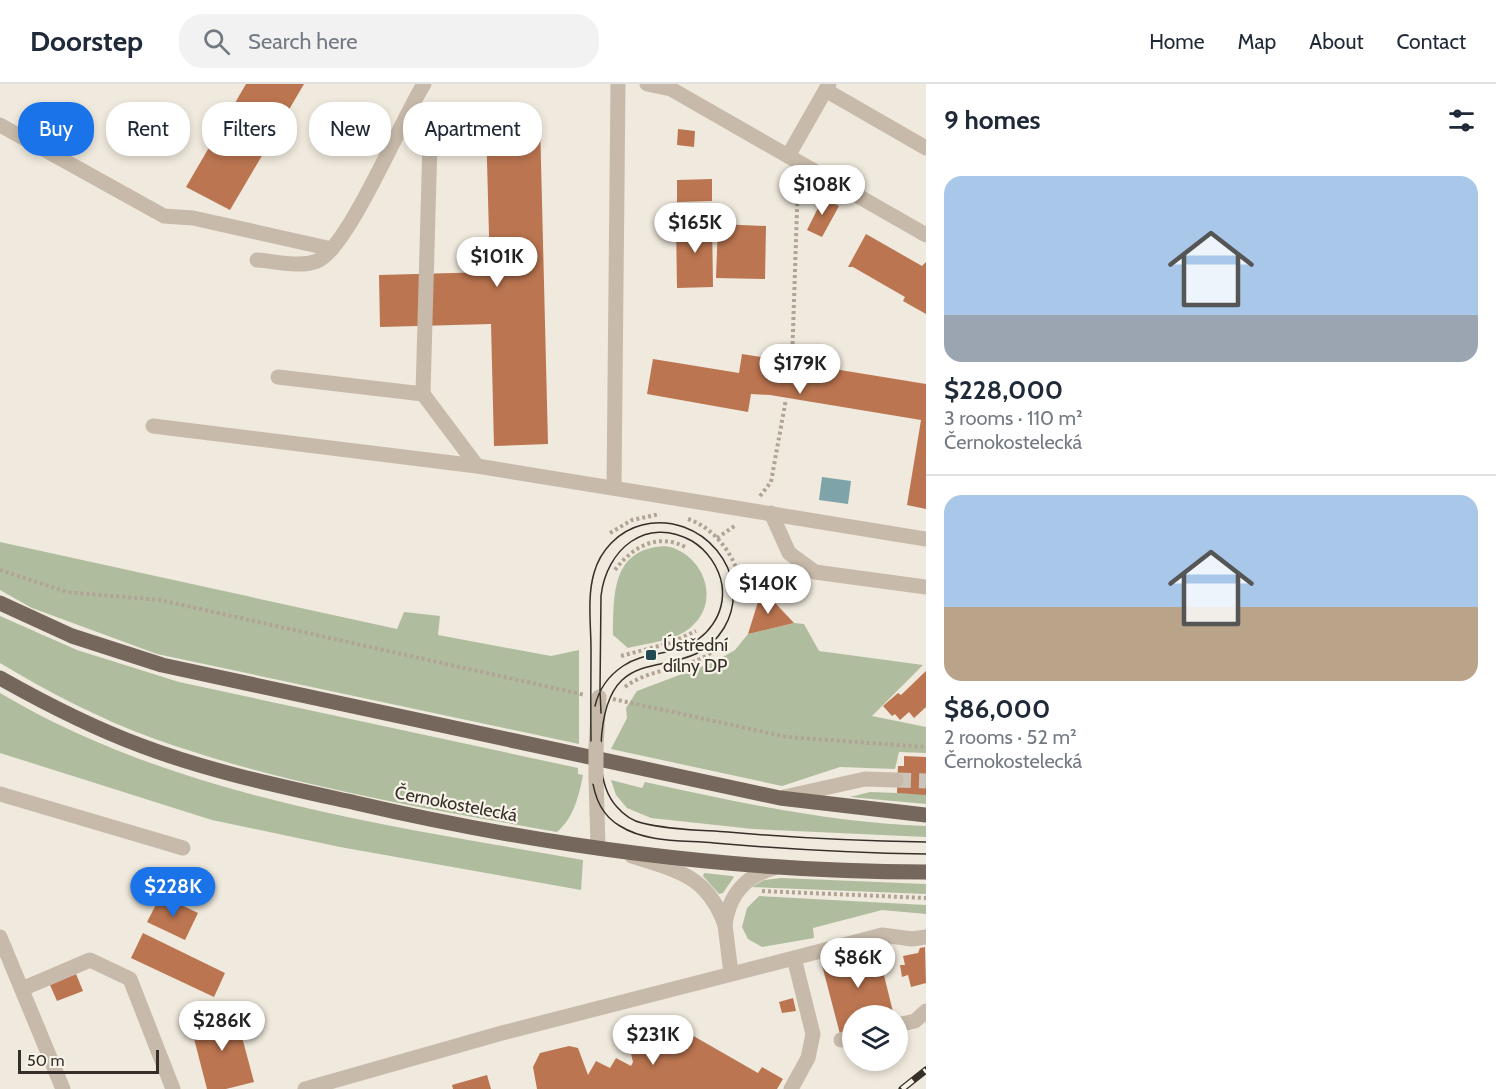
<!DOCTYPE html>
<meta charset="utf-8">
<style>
:root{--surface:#fff;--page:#f2f2f3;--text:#1f2937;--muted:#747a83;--line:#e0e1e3;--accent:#1a73e8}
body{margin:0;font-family:Cabin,sans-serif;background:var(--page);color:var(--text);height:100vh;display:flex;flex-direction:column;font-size:22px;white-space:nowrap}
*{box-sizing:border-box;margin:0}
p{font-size:20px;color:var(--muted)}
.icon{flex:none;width:33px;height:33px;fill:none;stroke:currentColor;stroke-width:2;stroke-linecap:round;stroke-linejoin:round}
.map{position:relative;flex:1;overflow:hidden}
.details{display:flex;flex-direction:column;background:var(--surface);width:570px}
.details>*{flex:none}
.top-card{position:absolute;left:18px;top:18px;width:570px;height:54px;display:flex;gap:12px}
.buttons{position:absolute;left:842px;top:921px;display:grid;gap:12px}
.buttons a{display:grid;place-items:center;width:66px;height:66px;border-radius:50%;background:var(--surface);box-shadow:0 3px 9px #0003;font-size:30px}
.scale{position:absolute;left:18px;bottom:15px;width:141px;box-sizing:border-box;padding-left:6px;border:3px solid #352e29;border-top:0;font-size:16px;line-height:21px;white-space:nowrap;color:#352e29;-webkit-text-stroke:4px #f8f3e9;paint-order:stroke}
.price{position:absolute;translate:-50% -51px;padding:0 14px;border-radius:21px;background:#fff;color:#222;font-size:20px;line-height:39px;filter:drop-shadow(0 2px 3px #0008)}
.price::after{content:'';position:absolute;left:50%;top:36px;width:18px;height:14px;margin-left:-9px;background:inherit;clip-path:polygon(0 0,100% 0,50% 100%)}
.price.selected{background:var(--accent);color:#fff}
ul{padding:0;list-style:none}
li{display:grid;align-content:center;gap:12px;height:318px;padding:0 18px}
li+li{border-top:2px solid var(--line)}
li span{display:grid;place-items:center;height:186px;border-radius:18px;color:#555}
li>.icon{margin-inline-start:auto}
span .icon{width:108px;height:108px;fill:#fffc;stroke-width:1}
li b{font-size:26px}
h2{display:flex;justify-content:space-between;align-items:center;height:72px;padding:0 18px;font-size:26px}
.chip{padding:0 21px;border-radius:24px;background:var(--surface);box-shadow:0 3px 9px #0003;font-size:21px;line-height:54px}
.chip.selected{background:var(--accent);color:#fff}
header{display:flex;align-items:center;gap:36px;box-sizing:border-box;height:84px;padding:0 30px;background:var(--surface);border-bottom:2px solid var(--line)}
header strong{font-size:28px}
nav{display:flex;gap:33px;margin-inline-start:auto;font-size:21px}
.search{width:420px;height:54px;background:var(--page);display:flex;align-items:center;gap:15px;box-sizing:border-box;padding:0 21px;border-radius:24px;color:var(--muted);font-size:22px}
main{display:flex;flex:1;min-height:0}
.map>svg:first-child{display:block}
</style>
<header>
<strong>Doorstep</strong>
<div class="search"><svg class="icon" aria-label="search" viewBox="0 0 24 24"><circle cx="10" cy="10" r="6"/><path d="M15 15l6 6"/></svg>Search here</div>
<nav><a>Home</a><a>Map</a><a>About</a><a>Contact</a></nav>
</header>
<main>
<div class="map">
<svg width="926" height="1005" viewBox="0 0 926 1005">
<rect width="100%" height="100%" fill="#f0e9dd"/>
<g fill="#afbd9e">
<path d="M0 458 397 545 404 528 440 532 438 551 551 572 579 566V660L157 570 32 524 0 506Z"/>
<path d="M665 462C703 468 723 518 690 544 674 557 648 559 628 564L613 551C614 510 611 465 665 462Z"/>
<path d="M0 532 77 566 179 598 578 684V690L583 691C579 711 574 734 557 748 423 724 284 701 155 655 100 635 50 609 0 579Z"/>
<path d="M794 539 804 540 819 567 923 581 872 632 926 643V669L899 668 895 685 840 683 782 702 611 665 627 634 626 624 637 607 714 578 735 566 748 550Z"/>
<path d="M0 609C175 713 385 741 583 776L581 806 340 763 212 736 0 669Z"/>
<path d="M611 696 642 704 645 698C737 718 831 739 926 742V753L753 745 651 734 627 724 616 711Z"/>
<path d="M870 708 926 710V720L850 713Z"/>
<path d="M704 789 732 792 734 793 723 809 719 810 703 792Z"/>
<path d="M781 794 926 800V810L752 803 764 796Z"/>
<path d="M759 812 926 821V830L882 826 813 844 814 854 762 863 748 855 742 843 747 824Z"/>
</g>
<path fill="#7ea4aa" d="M822 393 851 397 848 420 819 416Z"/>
<g fill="#bb7550">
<path d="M246 0H304L230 126 186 103Z"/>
<path d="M474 28 475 37H465L464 29Z"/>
<path d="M540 38 548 360 494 362 491 240 380 243 379 191 490 188 486 40Z"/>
<path d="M678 45 695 47 694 63 677 61Z"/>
<path d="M712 95V117L677 118V96Z"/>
<path d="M816 110 839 122 822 153 807 146 819 122 812 119Z"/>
<path d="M712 135 713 203 677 204 676 136Z"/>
<path d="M718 140 766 142 765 195 716 194Z"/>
<path d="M866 150 922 182 926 178V230L903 217 905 213 853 183H848Z"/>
<path d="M742 270 926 300V425L907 421 921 336 770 311 751 310 748 328 647 310 653 275 739 289Z"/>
<path d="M762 505 794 539 748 550Z"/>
<path d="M926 587V623L914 634 909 628 900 636 895 630 892 632 883 622 898 609 901 611Z"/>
<path d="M904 672 926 673V711L897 709 898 682H904Z"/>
<path d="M161 811 198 829 185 856 147 838Z"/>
<path d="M143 849 225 889 214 913 131 874Z"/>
<path d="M925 863 926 899 911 903 908 891 902 893 900 881H905L903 872 918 869 920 864Z"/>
<path d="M878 867 894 932H852V947L840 950 822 881Z"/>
<path d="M76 890 83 907 57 917 50 901Z"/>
<path d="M793 914 796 927 782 929 779 918Z"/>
<path d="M235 927 254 998 226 1005H207L190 939Z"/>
<path d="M684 934 690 950 758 989 762 983 783 995 777 1005H537L533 983 540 969 569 962 578 964 588 991 596 977 610 984 616 974 631 982 633 978 626 949Z"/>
<path d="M487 991 491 1005H453L452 1001Z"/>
</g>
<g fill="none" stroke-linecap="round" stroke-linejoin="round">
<path stroke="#cbc4b9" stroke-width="15" stroke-dasharray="15 8" stroke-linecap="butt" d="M896 696 926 697"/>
<g stroke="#b2a494" stroke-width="4" stroke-dasharray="3 3" stroke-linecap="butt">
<path d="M792 278 798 95"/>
<path d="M760 412 771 398 786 315"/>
<path d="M688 435C717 445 735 473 742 501"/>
<path d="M610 449 632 436 660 430"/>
<path d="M717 454 736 441"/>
<path d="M0 486 67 508 160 516 585 611"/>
<path d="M615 486C633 462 659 448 687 464"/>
<path d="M621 572 670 559 696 547"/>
<path d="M625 603C651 583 685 587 712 568"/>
<path d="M613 615 787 653 926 663"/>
<path d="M762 807 926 814"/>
</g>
<g stroke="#c7baaa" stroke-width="15">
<path d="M647 0 671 5 926 151"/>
<path d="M827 7 926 64"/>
<path d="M0 41 164 132 193 134 332 165"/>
<path d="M788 72 829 0"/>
<path d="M257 176C275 177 300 184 317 177 348 165 402 34 424 0"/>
<path d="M278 293 423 310 477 382"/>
<path d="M423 310 430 57"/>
<path d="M153 342 477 382 926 455"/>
<path d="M614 403 618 0"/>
<path d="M771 429 789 469 815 488 926 503"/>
<path d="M596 663 599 613"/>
<path d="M596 693 598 764"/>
<path d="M0 710 183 764"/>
<path d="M784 713 865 695 896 696"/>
<path d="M632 772C678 787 707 791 725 841 729 810 747 790 778 783"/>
<path d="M725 841 731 889"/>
<path d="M0 853 63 1005"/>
<path d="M794 874 882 851 912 855 926 853"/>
<path d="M22 905 90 876 130 895 173 1005"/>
<path d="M897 941 915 937 926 927"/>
<path d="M841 956 852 953"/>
<path d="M305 1005 502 949 794 874 813 950 808 974 791 1005"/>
</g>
<g stroke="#75675b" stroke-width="15">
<path d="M0 519 72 552 162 581 780 714 926 731"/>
<path d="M0 594C46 620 93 644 142 662 211 688 284 703 356 719 542 762 734 788 926 788"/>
</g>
<g stroke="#352e29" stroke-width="1.5">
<path d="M595 622C599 605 608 592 623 582 640 570 661 571 680 564 707 556 726 530 722 501 719 483 707 466 692 457 646 431 606 466 601 512L600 606 601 629"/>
<path d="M926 758C860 757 794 754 728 748 700 746 670 746 642 739 633 737 624 731 617 723 602 707 600 682 601 661 606 543 685 608 724 544 756 489 700 426 642 441 618 447 600 467 594 489 587 513 591 541 591 565 591 607 590 650 592 692 594 713 601 731 620 742 647 759 684 756 714 759 785 765 855 769 926 770"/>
</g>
<g stroke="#352e29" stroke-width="7">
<path id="rail" d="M902 1005 926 986"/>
</g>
<use href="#rail" stroke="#f8f3e9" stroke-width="4.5" stroke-dasharray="14" stroke-linecap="butt"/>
<path stroke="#c7baaa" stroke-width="15" d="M596 663V693"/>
</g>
<rect fill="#224a53" stroke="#f8f3e9" stroke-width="2" x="645" y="565" width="12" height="12" rx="3"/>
<g text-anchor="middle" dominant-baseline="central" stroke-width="4.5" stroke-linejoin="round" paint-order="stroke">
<g font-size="18" fill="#352e29" stroke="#f8f3e9" text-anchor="start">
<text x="663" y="561">Ústřední<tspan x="663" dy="21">dílny DP</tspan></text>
</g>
<g font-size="18" fill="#352e29" stroke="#f8f3e9">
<text transform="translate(456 720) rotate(11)">Černokostelecká</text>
</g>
</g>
</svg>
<div class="buttons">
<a><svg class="icon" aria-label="layers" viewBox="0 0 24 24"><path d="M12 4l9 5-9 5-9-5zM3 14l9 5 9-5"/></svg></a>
</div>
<div class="scale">50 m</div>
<b class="price" style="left:822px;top:132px">$108K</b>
<b class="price" style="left:695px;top:170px">$165K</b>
<b class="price" style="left:497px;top:204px">$101K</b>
<b class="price" style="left:800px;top:311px">$179K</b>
<b class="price" style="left:768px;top:531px">$140K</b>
<b class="price selected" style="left:173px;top:834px">$228K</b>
<b class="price" style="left:858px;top:905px">$86K</b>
<b class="price" style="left:222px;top:968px">$286K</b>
<b class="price" style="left:653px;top:982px">$231K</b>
<div class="top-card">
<a class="chip selected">Buy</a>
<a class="chip">Rent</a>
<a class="chip">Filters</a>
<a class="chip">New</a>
<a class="chip">Apartment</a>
</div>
</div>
<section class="details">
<h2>9 homes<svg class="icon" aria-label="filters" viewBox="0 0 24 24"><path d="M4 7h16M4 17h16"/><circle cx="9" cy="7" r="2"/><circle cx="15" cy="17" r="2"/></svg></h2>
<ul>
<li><span style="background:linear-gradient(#a9c7e8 75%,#9aa5b1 0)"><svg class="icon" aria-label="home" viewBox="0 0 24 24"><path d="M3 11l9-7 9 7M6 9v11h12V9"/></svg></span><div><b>$228,000</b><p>3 rooms · 110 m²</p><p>Černokostelecká</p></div></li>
<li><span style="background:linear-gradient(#a9c7e8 60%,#b9a48a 0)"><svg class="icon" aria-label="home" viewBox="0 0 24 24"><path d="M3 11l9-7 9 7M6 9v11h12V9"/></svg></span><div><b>$86,000</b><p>2 rooms · 52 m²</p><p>Černokostelecká</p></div></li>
</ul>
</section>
</main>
